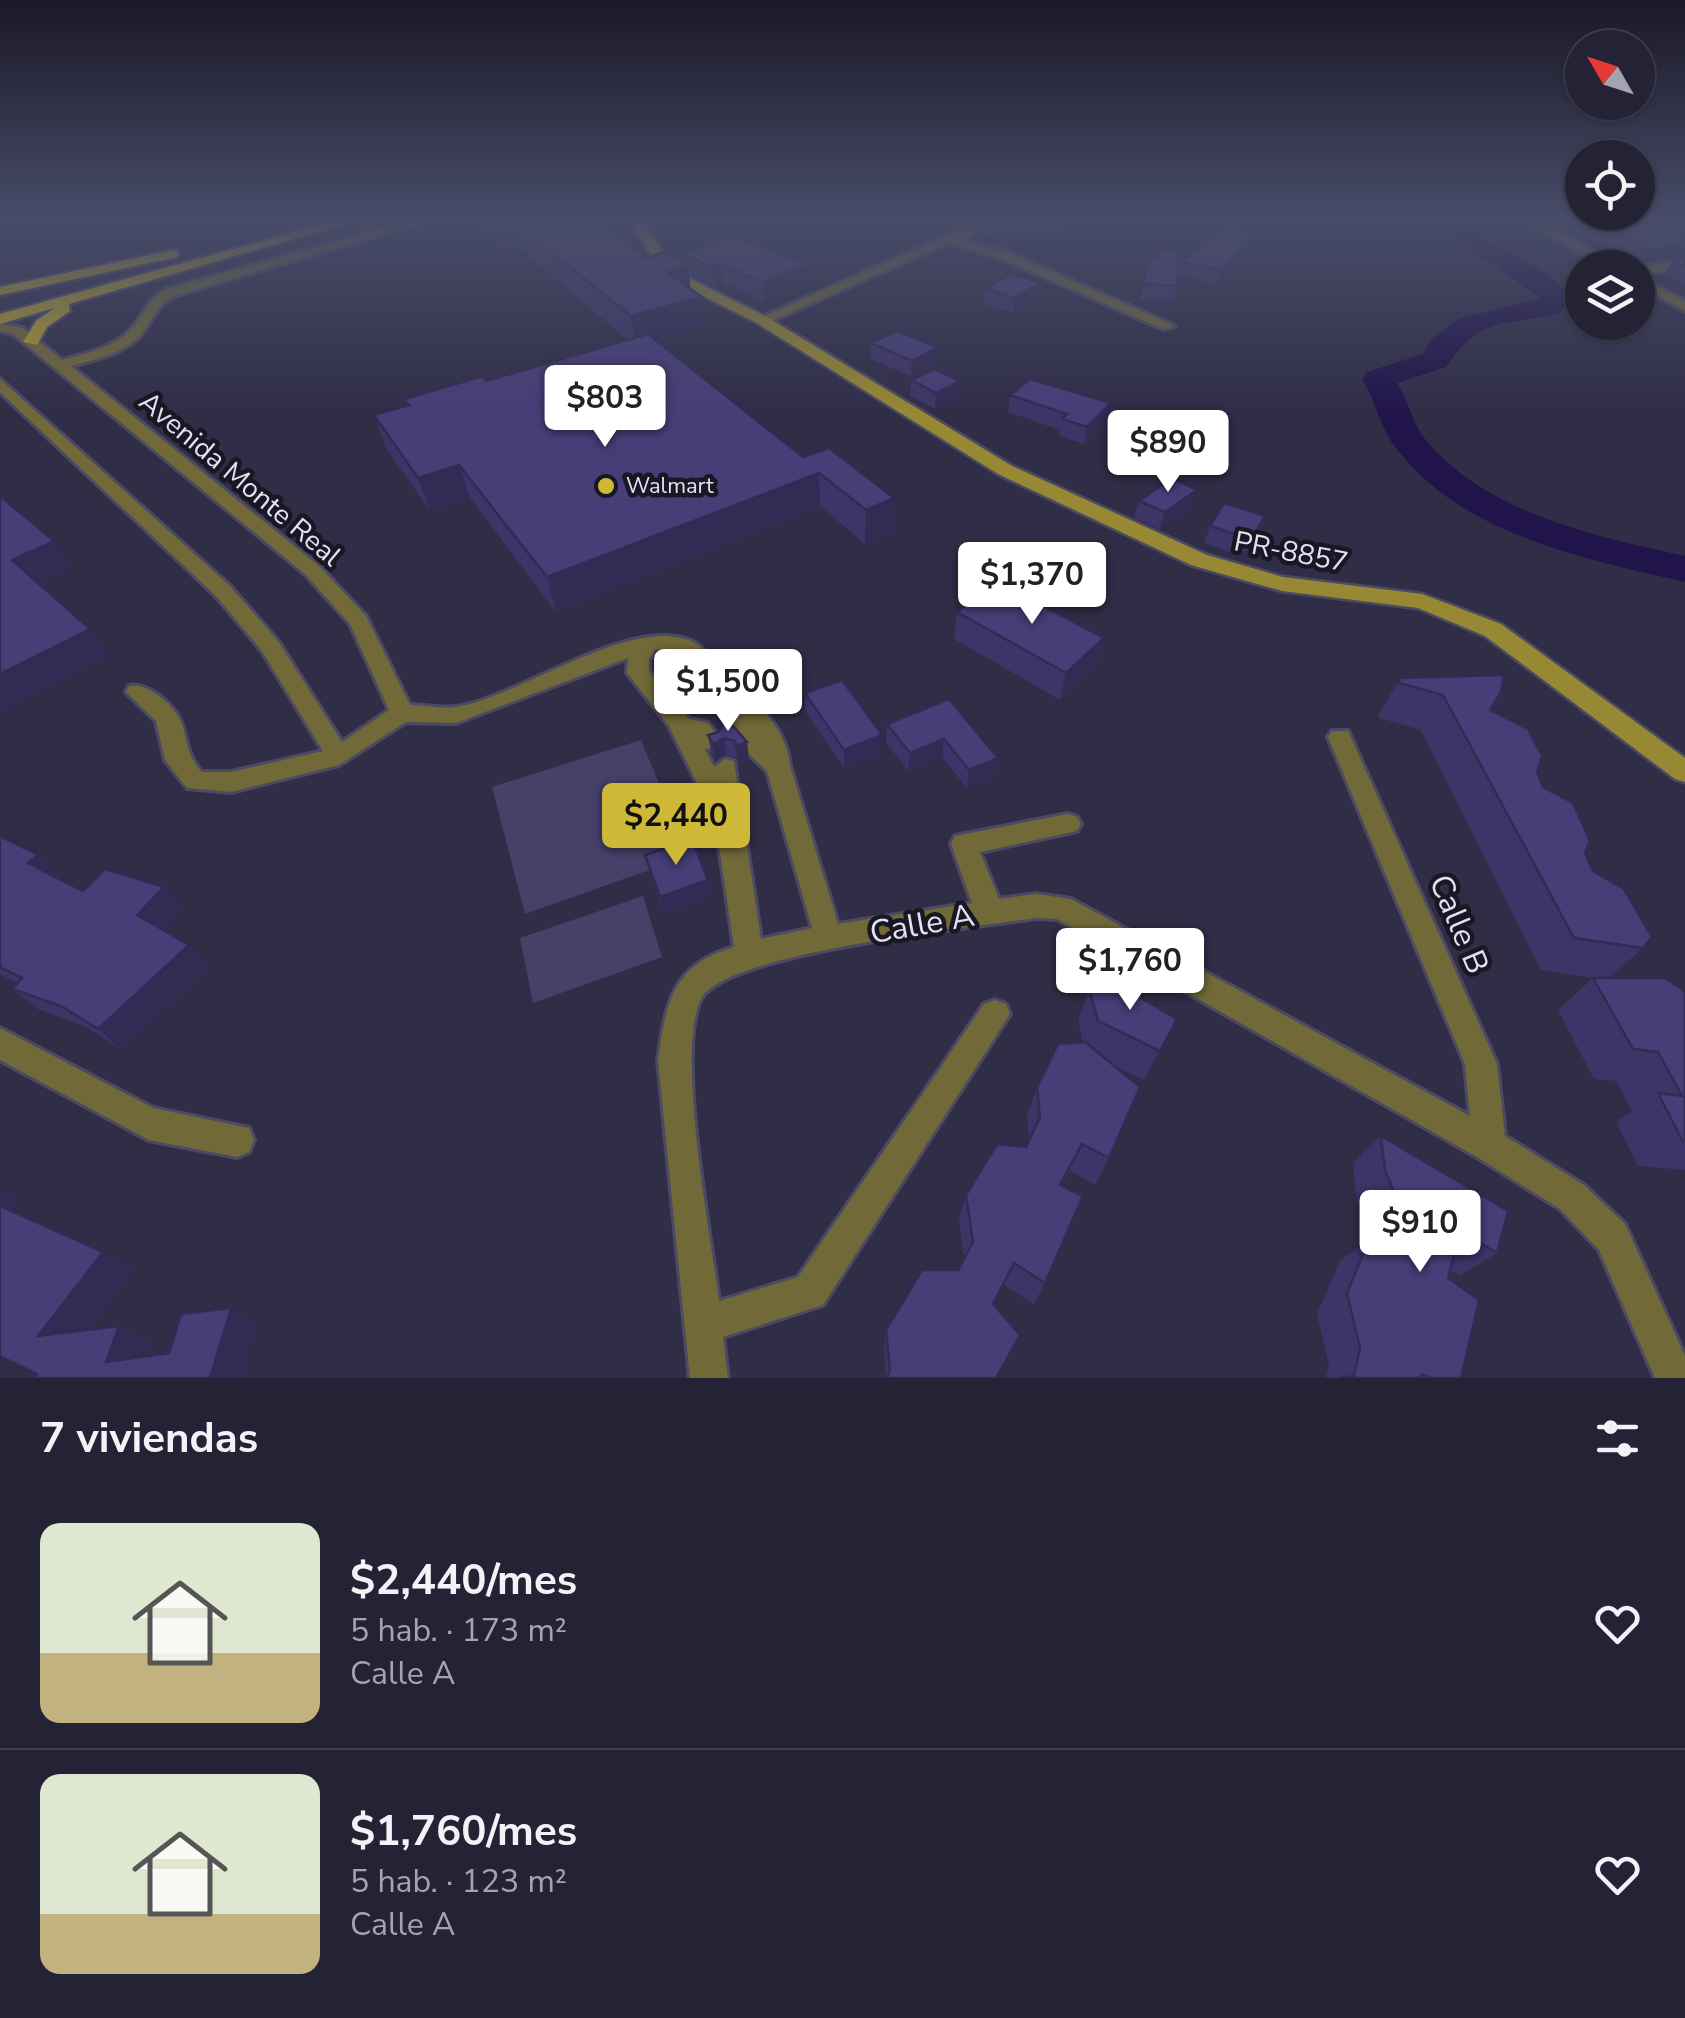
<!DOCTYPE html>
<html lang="es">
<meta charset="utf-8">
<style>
:root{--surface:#242235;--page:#2c2a3d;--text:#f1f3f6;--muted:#a3a4ad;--line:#413f50;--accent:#ceb837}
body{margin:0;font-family:"Nunito Sans",sans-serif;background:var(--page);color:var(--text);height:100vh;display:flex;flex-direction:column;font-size:38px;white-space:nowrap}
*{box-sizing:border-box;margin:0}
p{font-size:32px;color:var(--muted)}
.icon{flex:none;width:55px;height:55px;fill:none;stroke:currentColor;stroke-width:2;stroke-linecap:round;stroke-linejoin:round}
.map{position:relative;height:1378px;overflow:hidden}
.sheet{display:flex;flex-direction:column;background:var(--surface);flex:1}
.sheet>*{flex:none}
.needle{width:65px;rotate:309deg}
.buttons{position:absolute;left:1565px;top:30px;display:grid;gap:20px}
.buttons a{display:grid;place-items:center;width:90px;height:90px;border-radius:50%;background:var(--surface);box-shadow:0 2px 8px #0004,0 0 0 2px var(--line);font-size:50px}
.price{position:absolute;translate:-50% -85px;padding:0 22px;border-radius:10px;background:#fff;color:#222;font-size:32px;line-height:65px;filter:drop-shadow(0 2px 5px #0008)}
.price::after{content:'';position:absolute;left:50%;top:60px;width:30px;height:22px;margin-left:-15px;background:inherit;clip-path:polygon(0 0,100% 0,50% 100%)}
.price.selected{background:var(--accent);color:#111}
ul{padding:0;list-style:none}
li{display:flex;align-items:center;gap:30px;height:250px;padding:0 40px}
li+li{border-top:2px solid var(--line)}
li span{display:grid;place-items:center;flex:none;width:280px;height:200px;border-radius:20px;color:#555}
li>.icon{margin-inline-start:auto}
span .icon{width:120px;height:120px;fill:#fffc;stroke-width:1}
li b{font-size:42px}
h2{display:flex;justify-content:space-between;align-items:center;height:120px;padding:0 40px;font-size:42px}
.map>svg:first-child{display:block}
</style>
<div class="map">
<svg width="1685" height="1378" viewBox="0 0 1685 1378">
<rect width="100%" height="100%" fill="#302d47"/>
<g fill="#464169">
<path d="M641 740 689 856 525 914 492 787Z"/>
<path d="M643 896 662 957 533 1003 520 938Z"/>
</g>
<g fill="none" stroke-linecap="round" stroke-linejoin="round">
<path fill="#21144a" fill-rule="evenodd" d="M1425 220H1455L1547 274 1570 296 1560 313C1505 327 1482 314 1446 367L1397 383C1408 400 1412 422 1424 438 1485 513 1596 537 1685 556V582C1585 559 1462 535 1396 448 1380 428 1376 401 1362 379L1367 372 1423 354 1433 338 1458 319 1541 298Z"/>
<g stroke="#4c4a62" stroke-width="6">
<g id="street">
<path d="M412 220H431L174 296C155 306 152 324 138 338 120 355 93 360 71 366L319 566 366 616 410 705C424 705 441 709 456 707 519 698 635 611 695 643 712 653 719 677 736 688 763 706 787 733 790 766L838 924 972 903 951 844 955 836 1068 814 1077 817 1081 824 1077 831 980 852 999 899 1036 894 1071 899 1470 1116 1465 1064 1328 737 1332 731H1348L1497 1064 1505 1136 1584 1185 1625 1224 1685 1356V1378H1655L1599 1250 1560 1209 1477 1157 1057 919 1036 918C978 927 725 952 701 999 675 1050 711 1237 719 1301L798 1277 984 1004 995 1000 1006 1004 1010 1014 823 1305 723 1337 728 1378H690L658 1060C666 1003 672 965 734 947L713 805 703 795 669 726 627 673 628 658 456 723 406 722 339 765 231 792 187 788 165 760 156 721 126 692 129 686C145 682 167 700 176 713 190 733 181 749 202 772H231L323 751 262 651 216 596 0 392V379L230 586 278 641 342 742 389 710 350 624 305 574 13 334 0 331V323L23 328 62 360C85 354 111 348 128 332 143 318 146 301 164 290ZM655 649 683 655 715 695 720 714 735 741 767 771 812 928 761 939 734 761 725 759 714 767 705 749 718 748 722 742 708 723 689 719 649 671V660Z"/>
<path d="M982 220H998L960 239 1010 253 1175 326 1163 329 1002 259 949 243 767 323 755 320Z"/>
<path d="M1525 220H1539L1622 268H1606Z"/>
<path d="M1685 260V268L1638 274V268H1633Z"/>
<path d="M1638 276 1685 301V311L1638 285Z"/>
<path d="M0 1028 153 1108 249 1128 254 1140 249 1152 237 1157 149 1140 0 1060Z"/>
</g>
</g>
<g stroke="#4c4a62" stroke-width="5">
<path id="secondary" d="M629 220H642L671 265 685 276 767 317 1012 466 1207 555 1283 577 1422 594 1501 624 1685 758V782L1675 779 1485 636 1418 608 1282 591 1191 565 998 474 757 323 675 282 661 271Z"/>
</g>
<g stroke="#4c4a62" stroke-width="5">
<g id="primary">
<path d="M337 220H359L69 304 70 311 47 327 37 345 23 342 36 321 54 308 0 324V314Z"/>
<path d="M173 250 178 251V257L0 295V287Z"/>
</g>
</g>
<use href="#street" fill="#726938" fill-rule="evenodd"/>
<use href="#secondary" fill="#978833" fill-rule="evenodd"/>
<use href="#primary" fill="#b3a02a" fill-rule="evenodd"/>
</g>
<g fill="#3d3567">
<path d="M479 220H594L647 258 686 264 684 254 810 283 764 301 723 283 714 286 689 274 690 289 702 297 705 327 656 341 803 457 894 498 893 532 865 544 820 506 556 612 470 498 430 511 386 448 374 415 407 406 404 399 486 381 628 340 521 250 520 244 500 247 480 225Z"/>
<path d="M942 220H972L958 226Z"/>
<path d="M1091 220 1050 235 1036 229 1004 242 979 234 980 221Z"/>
<path d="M1566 220H1685L1640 263 1564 225Z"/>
<path d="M1250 247 1218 285 1178 274V286L1174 301 1140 299 1148 262 1178 273 1181 261Z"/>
<path d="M1685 259V287L1683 285 1684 284 1664 274 1672 261Z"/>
<path d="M1040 283 1038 298 1013 313 983 303 985 288Z"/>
<path d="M871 343 936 363 911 376 870 359Z"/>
<path d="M911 380 960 381 959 398 935 409 910 396Z"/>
<path d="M1010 395 1111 403 1108 420 1084 444 1059 436 1060 430 1008 412Z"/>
<path d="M1197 490 1191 507 1160 529 1134 518 1139 501Z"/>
<path d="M1265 516 1258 533 1247 552 1232 547 1229 552 1204 543 1210 526Z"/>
<path d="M957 612 1104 638 1097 665 1060 700 954 639Z"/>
<path d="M1400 678 1490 710 1537 772 1543 787 1585 853 1593 871 1643 948 1609 978 1685 994V1170L1638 1166 1616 1122 1632 1111 1617 1081 1594 1079 1558 1010 1593 978 1541 970 1421 730 1379 718V714Z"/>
<path d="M805 693 881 753 844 768 805 711Z"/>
<path d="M949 699 998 758 995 776 967 788 942 757 908 771 886 742 887 724Z"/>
<path d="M721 719 749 759 738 764 737 758 726 755 715 761 711 752 708 735 719 732 722 727Z"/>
<path d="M0 836 38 855 60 878 59 879 83 891 164 887 184 909 164 930 189 945 209 966 122 1050 86 1027 38 1009 12 989 17 983 0 974Z"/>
<path d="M645 855 711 897 664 914Z"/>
<path d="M1095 971 1177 1019 1144 1080 1114 1066 1109 1158 1095 1185 1070 1171 1061 1186 1045 1283 1034 1304 1004 1285 994 1305 996 1378H886L884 1349 886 1330 958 1270 964 1258 959 1219 966 1195 1026 1147 1029 1140 1027 1116 1037 1087 1083 1042 1078 1021Z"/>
<path d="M1381 1136 1497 1253 1460 1276 1450 1270 1448 1278 1461 1378H1326L1329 1366 1317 1314 1340 1261 1371 1238 1356 1196 1353 1163Z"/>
</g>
<g fill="#322b54">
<path d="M959 220H972L958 226Z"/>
<path d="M1027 220H1037L1036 229 1004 242 1005 229Z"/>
<path d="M1056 220H1091L1050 235 1052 222Z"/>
<path d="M515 224 520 244 500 247 495 227Z"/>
<path d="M1254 235 1250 247 1218 285 1221 271Z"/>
<path d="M1685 245V257L1640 263 1648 250Z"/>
<path d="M721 264 723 283 714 286 712 267Z"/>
<path d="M809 264 810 283 764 301 762 282Z"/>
<path d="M688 265 691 294 667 272Z"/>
<path d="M1040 283 1038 298 1013 313 1014 298Z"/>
<path d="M702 297 705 327 636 347 631 316Z"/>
<path d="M938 347 936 363 911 376 912 361Z"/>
<path d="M960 381 959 398 935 409 936 393Z"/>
<path d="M1111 403 1108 420 1084 444 1087 427Z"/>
<path d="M459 465 470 498 430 511 418 478Z"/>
<path d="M819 473 820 506 556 612 547 577Z"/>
<path d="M1197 490 1191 507 1160 529 1165 512Z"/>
<path d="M894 498 893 532 865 544 866 510Z"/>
<path d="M1265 516 1258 533 1247 552 1254 535Z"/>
<path d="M54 541 73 567 32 586 12 560Z"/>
<path d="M90 629 110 655 0 713V674Z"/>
<path d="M1104 638 1097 665 1060 700 1066 673Z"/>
<path d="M882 735 881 753 844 768V750Z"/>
<path d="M724 738 726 755 715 761 713 744Z"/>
<path d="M944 739 942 757 908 771 910 753Z"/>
<path d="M747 742 749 759 738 764 736 746Z"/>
<path d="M998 758 995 776 967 788 969 770Z"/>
<path d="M38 855 60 878 51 886 28 863Z"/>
<path d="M708 880 711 897 664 914 660 897Z"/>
<path d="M164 887 184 909 158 937 137 915Z"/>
<path d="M189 945 209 966 122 1050 98 1029Z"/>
<path d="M0 1187 22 1198 9 1213 0 1209Z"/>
<path d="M103 1252 136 1269 74 1350 38 1336Z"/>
<path d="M231 1308 258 1323 243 1378H210Z"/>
<path d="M119 1326 152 1341 141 1375 106 1362Z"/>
</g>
<g fill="#473e78" stroke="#322b54" stroke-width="2.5">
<path d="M490 220H526L495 227Z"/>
<path d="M526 220H594L647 258 663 252 688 265 667 272 702 297 631 316 515 223Z"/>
<path d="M981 220H1027L1005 229Z"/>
<path d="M1588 220H1685V245L1648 250Z"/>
<path d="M1227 227 1254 235 1221 271 1181 261Z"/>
<path d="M729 236 809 264 762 282 721 264 712 267 684 254Z"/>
<path d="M1165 249 1178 253V286L1144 284 1148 262Z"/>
<path d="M1685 259V267L1672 261Z"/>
<path d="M1011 274 1040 283 1014 298 985 288Z"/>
<path d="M897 331 938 347 912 361 871 343Z"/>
<path d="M648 334 803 457 829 448 894 498 866 510 819 473 547 577 459 465 418 478 374 415 409 405 404 399 483 376 486 381Z"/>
<path d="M935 369 960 381 936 393 911 380Z"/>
<path d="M1030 379 1111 403 1087 427 1062 419 1067 414 1010 395Z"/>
<path d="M1172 478 1197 490 1165 512 1139 501Z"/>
<path d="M0 496 54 541 12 560 90 629 0 674Z"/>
<path d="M1224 503 1265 516 1254 535 1238 530 1235 534 1210 526Z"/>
<path d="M998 582 1104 638 1066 673 957 612Z"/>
<path d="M1504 675 1501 692 1490 710 1528 729 1542 756 1537 772 1543 787 1573 803 1590 841 1585 853 1593 871 1624 889 1652 937 1643 948 1574 938 1443 695 1399 683 1400 678Z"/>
<path d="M842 680 882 735 844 750 805 693Z"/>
<path d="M949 699 998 758 969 770 944 739 910 753 887 724Z"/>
<path d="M725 717 747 742 736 746 735 741 724 738 713 744 708 735 719 732 723 724 721 719Z"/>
<path d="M0 836 38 855 28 863 83 891 105 869 164 887 137 915 189 945 98 1029 61 1006 12 989 22 978 0 967Z"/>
<path d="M692 839 708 880 660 897 645 855Z"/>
<path d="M1095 971 1177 1019 1160 1051 1098 1021 1089 989Z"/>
<path d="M1593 978H1665L1682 989 1685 994V1140H1682L1658 1093 1682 1096 1658 1052 1633 1049Z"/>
<path d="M1085 1042 1140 1087 1109 1158 1082 1144 1060 1185 1083 1196 1045 1283 1014 1263 993 1304 1020 1335 996 1378H887L890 1371 886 1330 922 1270H958L973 1242 966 1195 997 1144 1026 1147 1040 1117 1037 1087 1058 1044Z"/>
<path d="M1381 1136 1508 1211 1497 1253 1460 1231 1448 1278 1479 1300 1461 1378H1430L1422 1374 1421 1378H1339L1354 1376 1360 1348 1347 1293 1370 1238 1390 1240 1404 1218 1385 1170Z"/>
<path d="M0 1206 103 1252 38 1336 119 1326 106 1362 169 1353 181 1314 231 1308 210 1378H35L37 1374 0 1356Z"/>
</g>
<linearGradient id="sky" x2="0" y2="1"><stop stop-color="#1a1927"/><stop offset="0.53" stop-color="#484c69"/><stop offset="1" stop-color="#484c69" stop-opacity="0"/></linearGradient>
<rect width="1685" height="413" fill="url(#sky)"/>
<circle fill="#ceb837" stroke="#181723" stroke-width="4" cx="606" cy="486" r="10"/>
<g text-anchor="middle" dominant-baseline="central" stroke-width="9" stroke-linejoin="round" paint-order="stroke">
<g font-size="22" fill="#e2e1f2" stroke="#181723" text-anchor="start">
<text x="626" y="486">Walmart</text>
</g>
<g font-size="28" fill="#e2e1f2" stroke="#181723">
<text transform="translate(240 479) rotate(40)">Avenida Monte Real</text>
<text transform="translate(1291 552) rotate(11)">PR-8857</text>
</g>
<g font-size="32" fill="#e2e1f2" stroke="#181723">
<text transform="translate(922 924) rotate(-10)">Calle A</text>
<text transform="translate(1459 924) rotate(67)">Calle B</text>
</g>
</g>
</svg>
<div class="buttons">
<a><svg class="needle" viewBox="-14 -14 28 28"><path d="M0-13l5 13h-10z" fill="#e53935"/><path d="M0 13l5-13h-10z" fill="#a3a4ad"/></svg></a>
<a><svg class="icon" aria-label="locate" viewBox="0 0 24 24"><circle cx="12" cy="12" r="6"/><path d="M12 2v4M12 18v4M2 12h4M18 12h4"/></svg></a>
<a><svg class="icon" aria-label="layers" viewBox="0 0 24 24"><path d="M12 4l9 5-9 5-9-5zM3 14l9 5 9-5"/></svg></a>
</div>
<b class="price" style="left:605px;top:450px">$803</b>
<b class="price" style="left:1168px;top:495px">$890</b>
<b class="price" style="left:1032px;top:627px">$1,370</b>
<b class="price" style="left:728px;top:734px">$1,500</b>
<b class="price selected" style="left:676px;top:868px">$2,440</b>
<b class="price" style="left:1130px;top:1013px">$1,760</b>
<b class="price" style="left:1420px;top:1275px">$910</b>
</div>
<section class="sheet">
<h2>7 viviendas<svg class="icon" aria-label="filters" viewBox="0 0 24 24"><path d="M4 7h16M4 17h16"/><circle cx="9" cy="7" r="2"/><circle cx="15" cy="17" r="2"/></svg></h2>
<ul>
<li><span style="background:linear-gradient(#dfe7d0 65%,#c2b280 0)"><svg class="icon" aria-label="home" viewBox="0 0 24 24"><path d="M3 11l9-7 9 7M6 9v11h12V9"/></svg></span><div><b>$2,440/mes</b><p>5 hab. · 173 m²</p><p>Calle A</p></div><svg class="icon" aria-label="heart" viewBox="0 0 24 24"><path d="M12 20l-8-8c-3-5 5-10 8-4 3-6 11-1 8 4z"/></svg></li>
<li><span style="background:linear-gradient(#dfe7d0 70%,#c2b280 0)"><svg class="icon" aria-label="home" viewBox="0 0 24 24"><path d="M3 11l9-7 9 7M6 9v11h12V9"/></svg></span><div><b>$1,760/mes</b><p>5 hab. · 123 m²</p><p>Calle A</p></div><svg class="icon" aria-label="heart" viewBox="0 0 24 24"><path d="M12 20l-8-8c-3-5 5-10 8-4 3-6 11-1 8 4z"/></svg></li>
</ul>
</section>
